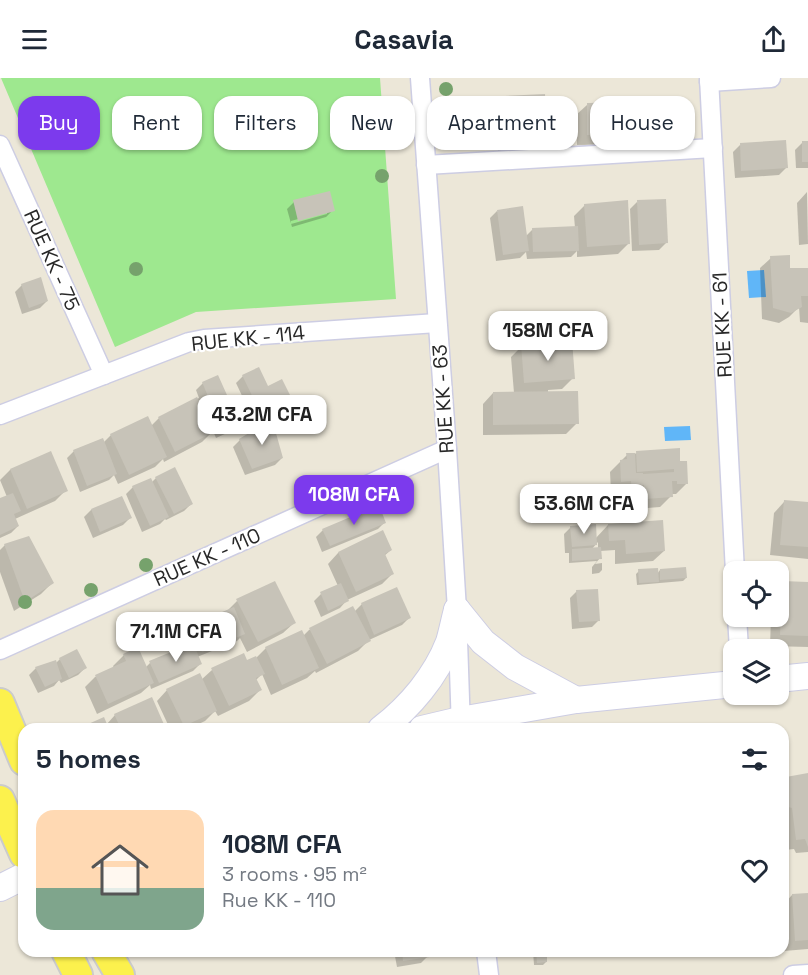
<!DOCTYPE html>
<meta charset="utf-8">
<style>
:root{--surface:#fff;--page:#f6f6f7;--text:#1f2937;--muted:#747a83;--accent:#7c3aed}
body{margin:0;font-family:"Space Grotesk",sans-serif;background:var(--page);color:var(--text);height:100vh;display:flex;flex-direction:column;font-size:22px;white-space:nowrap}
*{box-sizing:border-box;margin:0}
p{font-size:20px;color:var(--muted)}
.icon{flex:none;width:33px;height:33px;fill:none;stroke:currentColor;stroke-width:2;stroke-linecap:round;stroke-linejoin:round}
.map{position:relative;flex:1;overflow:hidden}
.side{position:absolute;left:18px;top:645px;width:771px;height:234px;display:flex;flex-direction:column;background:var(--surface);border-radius:18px;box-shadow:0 2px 4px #0004}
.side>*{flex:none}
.hud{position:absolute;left:18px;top:18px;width:772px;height:54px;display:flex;gap:12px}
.controls{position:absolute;left:723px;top:483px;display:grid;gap:12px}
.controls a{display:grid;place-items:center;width:66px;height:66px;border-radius:12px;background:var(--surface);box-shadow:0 2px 4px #0004;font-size:30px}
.price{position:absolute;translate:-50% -51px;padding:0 14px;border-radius:12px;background:#fff;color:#222;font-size:20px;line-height:39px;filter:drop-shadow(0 2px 3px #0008)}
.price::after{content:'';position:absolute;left:50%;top:36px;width:18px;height:14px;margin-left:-9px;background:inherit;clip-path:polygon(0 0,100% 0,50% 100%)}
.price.selected{background:var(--accent);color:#fff}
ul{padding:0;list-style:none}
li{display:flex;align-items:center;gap:18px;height:150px;padding:0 18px}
li span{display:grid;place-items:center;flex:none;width:168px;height:120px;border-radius:18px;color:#555}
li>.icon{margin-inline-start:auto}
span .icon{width:72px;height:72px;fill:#fffc;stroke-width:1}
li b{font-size:26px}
h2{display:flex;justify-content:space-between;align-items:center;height:72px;padding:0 18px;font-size:26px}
.chip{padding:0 21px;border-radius:18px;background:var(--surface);box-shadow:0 2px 4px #0004;font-size:21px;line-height:54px}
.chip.selected{background:var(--accent);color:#fff}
header{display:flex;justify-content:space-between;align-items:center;height:78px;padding:0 18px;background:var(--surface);font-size:27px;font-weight:600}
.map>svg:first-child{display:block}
</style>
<header><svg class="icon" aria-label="menu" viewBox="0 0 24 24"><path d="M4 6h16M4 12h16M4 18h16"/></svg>Casavia<svg class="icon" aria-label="share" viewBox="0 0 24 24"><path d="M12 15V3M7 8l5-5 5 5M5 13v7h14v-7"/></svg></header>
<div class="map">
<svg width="808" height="897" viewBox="0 0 808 897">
<rect width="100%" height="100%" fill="#ece7d8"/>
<path fill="#9ee88f" d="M1 0H380L396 221 196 234 115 269Z"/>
<g fill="#60b6f8">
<path d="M764 192 766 219 749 220 747 193Z"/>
<path d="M690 348 691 362 665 363 664 349Z"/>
</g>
<g fill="#0003" fill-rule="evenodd">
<path d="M506 20 545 62 535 72 498 74 495 30Z"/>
<path d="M587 27 643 55 632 66 577 67 576 37Z"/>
<path d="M802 65H808V90H796L795 72Z"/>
<path d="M740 67 786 90 779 97 735 100 733 74Z"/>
<path d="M807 114 808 166 799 167 797 125Z"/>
<path d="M294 124 333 132 326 139 292 149 287 131ZM327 133V136L291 146V143Z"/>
<path d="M637 124 666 165 659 172 632 173 630 131Z"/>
<path d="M585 127 629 165 618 176 577 179V173L571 179 527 181 526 174 520 180 496 183 490 140 497 133 525 159 533 151 575 150 574 138Z"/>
<path d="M771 180 789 191 808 192V245L800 244 799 229 789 239 779 245 762 241 760 190Z"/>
<path d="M22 207 47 223 40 230 22 236 15 214Z"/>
<path d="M522 268 573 300 562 311 548 312V314L577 345 566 356 483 357V326L493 315H514L511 279Z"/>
<path d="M243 298 291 323 284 330 255 344 253 341 247 346 216 360 213 353 202 364 164 384 163 381 155 389 118 406 114 397 109 402 80 414 67 380 74 373 102 362 103 365 111 357 151 348 159 340 199 320 196 312 203 305 230 328 244 322 236 305Z"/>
<path d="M240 362 282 380 275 387 245 397 233 369Z"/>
<path d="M50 375 66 412 55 423 15 441 18 448 11 455 0 460V422L7 419 0 402 10 392Z"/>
<path d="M636 375 679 388 687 405 676 416H671V418L660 429 635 431V424L628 431H622L621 413 611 414 610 394 627 377H634Z"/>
<path d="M156 400 191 426 184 433 166 442 165 441 160 446 142 454 126 416 133 409 152 404Z"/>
<path d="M122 420 130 440 123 447 93 460 84 439 91 432Z"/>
<path d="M784 424 808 426V481L770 477 774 435Z"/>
<path d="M385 444 378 451 322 474 316 459 323 452Z"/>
<path d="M608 447 664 473 653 483 615 486V472L600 473V480L595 486 602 485V492L599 495 592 496V489L597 483 569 485V475H565L564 456 571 449 595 461ZM598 464V471L591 472Z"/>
<path d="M382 454 391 472 384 478 392 496 382 506 347 522 340 530 321 539 314 523 321 516 338 508 328 486 338 475Z"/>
<path d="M5 467 52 505 41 516 14 533 0 494V472Z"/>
<path d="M660 492 686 500 683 503 637 507 636 496 639 493 657 496Z"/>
<path d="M783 505 808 506V569L770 568 771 538H778V509Z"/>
<path d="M577 513 599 542 592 549 572 551 570 520Z"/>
<path d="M237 523 294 545 283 555 247 574 240 560 237 563 197 579 200 586 193 593 151 611 150 607 141 615 97 636 85 609 95 599 114 590 113 588 124 577 145 590 150 585 190 567 185 555 192 548 226 534Z"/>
<path d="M362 526 409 540 402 547 369 562 358 573 316 595 315 593 307 600 271 617 262 596 255 603 260 612 249 623 218 638 215 633 205 643 188 651H170L157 623 167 612 201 602 212 592 247 584 256 580 266 570 303 558 309 552 352 530 354 534Z"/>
<path d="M60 581 85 590 78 597 61 605 59 602 54 608 38 615 29 597 36 590 55 584 56 585Z"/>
<path d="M115 637 164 651H81L106 647Z"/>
<path d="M808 697V774L796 775 794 771 785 772 783 750V704L787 700Z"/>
<path d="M808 816V871L784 873 783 827 792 817Z"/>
<path d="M394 873H428V878L421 885 397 889Z"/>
<path d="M533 873H546V884L543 887H534Z"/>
</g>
<g fill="#c7c3b8">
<path d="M545 16 547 62 508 64 505 18Z"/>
<path d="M644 24 645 56 587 57V25Z"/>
<path d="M786 62 788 90 741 93 740 65Z"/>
<rect x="802" y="63" width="6" height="21"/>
<path d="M330 113 335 133 298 143 293 122Z"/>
<path d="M666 121 668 165 639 167 637 122Z"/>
<path d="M628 122 630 166 587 169 584 126Z"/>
<path d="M523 128 529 173 503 177 497 132Z"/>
<path d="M578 148 579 173 533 174 532 150Z"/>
<path d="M790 177V190H808V218H801L802 229 791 235 773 230 770 178Z"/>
<path d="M41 199 48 223 29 230 21 206Z"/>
<path d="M572 262 575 301 524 305 521 266Z"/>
<path d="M259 289 268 308 282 301 293 323 262 338 242 297Z"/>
<path d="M218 297 231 326 247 319 256 340 223 354 202 304Z"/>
<path d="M578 313 579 346 493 347V314Z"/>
<path d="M197 319 214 354 175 374 158 339Z"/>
<path d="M148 338 167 379 129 397 110 356Z"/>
<path d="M272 341 283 380 252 391 239 361Z"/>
<path d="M103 360 117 396 87 408 73 372Z"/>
<path d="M680 370V383H687L688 406H677V403H672L673 419 645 421 644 407H640L641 421H632L631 403 621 404 620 382 627 381 626 375H635L636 395H643V396L674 394V391L637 394 636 373Z"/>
<path d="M51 373 68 413 27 431 10 391Z"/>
<path d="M175 389 193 426 174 436 155 399Z"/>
<path d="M151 400 169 439 150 448 132 408Z"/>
<path d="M13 415 21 433 14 436 19 448 0 457V420Z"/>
<path d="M122 418 132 440 100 454 91 431Z"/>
<path d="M784 422 808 424V469L780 467Z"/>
<path d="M379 427 386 445 330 468 322 451Z"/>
<path d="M663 442 665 473 626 476 625 462 609 463 608 446Z"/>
<path d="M596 446 597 467 572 469 570 448Z"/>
<path d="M383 452 392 472 385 476 394 496 356 514 338 474Z"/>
<path d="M29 458 54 505 25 524 4 466Z"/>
<path d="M601 469 602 481 572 483V471Z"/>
<path d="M686 489 687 500 660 502V491Z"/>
<path d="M658 490 659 504 639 505 638 491Z"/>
<path d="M275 503 296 545 258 564 236 521Z"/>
<path d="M782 503 808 504V558L780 557Z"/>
<path d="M341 505 349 523 328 533 320 514Z"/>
<path d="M397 509 411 540 374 557 361 525Z"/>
<path d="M598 511 600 543 579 544 576 512Z"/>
<path d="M353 528 371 563 327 586 309 550Z"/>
<path d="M234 529 245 556 202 574 191 547Z"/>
<path d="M302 552 319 590 282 607 265 569Z"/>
<path d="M193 565 202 586 159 605 149 583Z"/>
<path d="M138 569 154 605 108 626 95 597 126 583 123 576Z"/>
<path d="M77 571 87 590 69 600 59 580Z"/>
<path d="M244 575 247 582 256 578 265 596 256 600 262 612 229 628 211 590Z"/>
<path d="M56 582 62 601 45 609 35 589Z"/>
<path d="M200 595 217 633 184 648 166 611Z"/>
<path d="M152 619 166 651H121L114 636Z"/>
<path d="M104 639 109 651H77Z"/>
<path d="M808 695V769L805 761 796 762 792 730 785 728 786 699Z"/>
<path d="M808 815V862L795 863 792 816Z"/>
<path d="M402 873H429L430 879 403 883Z"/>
<path d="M536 873H547V884L537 885Z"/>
</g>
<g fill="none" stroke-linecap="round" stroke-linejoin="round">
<g stroke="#cdcde3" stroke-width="21">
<g id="street">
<path d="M420 0 447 371 457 532 461 651"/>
<path d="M709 0 735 494"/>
<path d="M709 4 771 0"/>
<path d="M0 67 104 297"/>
<path d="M426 87 713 70"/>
<path d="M0 337 189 264 204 261 437 245"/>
<path d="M737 538 739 572"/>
<path d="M0 572 447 371"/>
<path d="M486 873 489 897"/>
<path d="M793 897 808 896"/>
</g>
</g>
<g stroke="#cdcde3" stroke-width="28">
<g id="secondary">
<path d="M457 532 483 564 515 589 576 622"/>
<path d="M778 601 808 598"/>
<path d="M381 651C410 629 436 598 449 564 452 554 454 543 457 532"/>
<path d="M422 651 460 642 576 622 734 606"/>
<path d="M0 810 24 798"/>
</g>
</g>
<g stroke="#cbcbcb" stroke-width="32">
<g id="primary">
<path d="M0 625 24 683"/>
<path d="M0 722 24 776"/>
<path d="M66 873 78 897"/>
<path d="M106 873 120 897"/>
</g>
</g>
<use href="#street" stroke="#fff" stroke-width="18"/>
<use href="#secondary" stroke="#fff" stroke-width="26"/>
<use href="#primary" stroke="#fcf14d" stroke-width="28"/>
</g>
<g fill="#76a26c">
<circle cx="446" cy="11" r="7"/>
<circle cx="135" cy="56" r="7"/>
<circle cx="382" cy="98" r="7"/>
<circle cx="136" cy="191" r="7"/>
<circle cx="146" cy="487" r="7"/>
<circle cx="91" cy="512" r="7"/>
<circle cx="25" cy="524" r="7"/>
</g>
<g text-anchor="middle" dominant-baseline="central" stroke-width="4.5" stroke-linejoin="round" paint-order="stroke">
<g font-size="20" fill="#282828" stroke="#fff">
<text transform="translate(52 182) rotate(66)">RUE KK - 75</text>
<text transform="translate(722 247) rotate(-93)">RUE KK - 61</text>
<text transform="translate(248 260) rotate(-6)">RUE KK - 114</text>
<text transform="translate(443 321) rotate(-94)">RUE KK - 63</text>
<text transform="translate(207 479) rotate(-24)">RUE KK - 110</text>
</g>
</g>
</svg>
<div class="controls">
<a><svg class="icon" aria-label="locate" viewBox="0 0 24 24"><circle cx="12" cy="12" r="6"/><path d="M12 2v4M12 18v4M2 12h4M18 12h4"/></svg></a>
<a><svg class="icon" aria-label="layers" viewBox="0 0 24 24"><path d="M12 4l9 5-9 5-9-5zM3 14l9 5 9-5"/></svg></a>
</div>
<b class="price" style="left:548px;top:284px">158M CFA</b>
<b class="price" style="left:262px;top:368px">43.2M CFA</b>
<b class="price selected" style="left:354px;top:448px">108M CFA</b>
<b class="price" style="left:584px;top:457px">53.6M CFA</b>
<b class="price" style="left:176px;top:585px">71.1M CFA</b>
<div class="hud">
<a class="chip selected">Buy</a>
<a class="chip">Rent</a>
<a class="chip">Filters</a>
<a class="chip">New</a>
<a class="chip">Apartment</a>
<a class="chip">House</a>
</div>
<section class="side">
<h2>5 homes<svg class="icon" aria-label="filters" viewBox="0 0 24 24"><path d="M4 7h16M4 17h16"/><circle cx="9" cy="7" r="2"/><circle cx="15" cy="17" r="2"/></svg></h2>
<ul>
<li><span style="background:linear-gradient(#ffd9b3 65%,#7fa58c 0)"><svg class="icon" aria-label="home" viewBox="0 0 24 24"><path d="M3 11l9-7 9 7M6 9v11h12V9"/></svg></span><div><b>108M CFA</b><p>3 rooms · 95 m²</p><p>Rue KK - 110</p></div><svg class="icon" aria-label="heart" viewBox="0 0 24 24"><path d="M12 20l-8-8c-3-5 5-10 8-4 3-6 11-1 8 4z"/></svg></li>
</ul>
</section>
</div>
